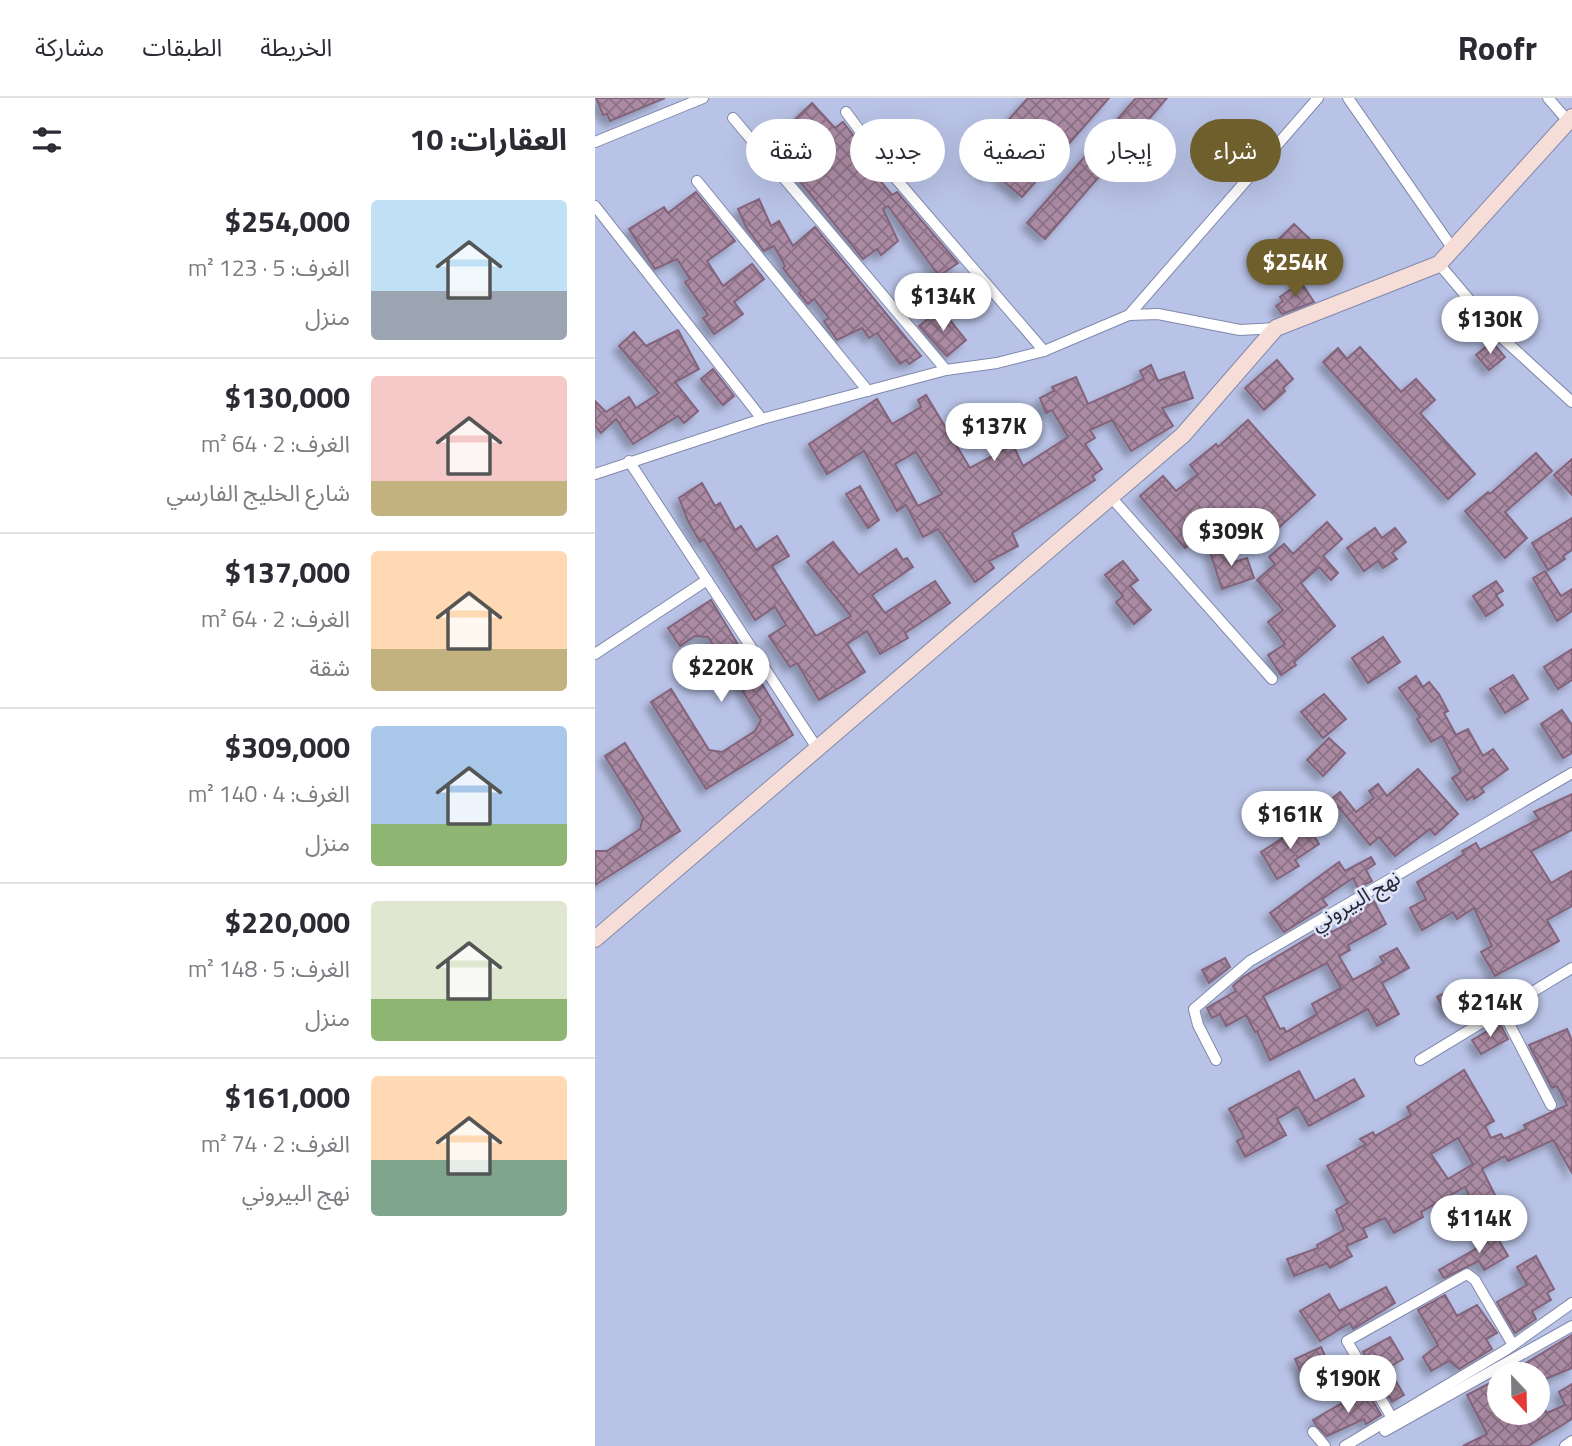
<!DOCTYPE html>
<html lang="ar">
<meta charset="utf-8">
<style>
:root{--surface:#fff;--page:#f2f2f3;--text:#2b2b33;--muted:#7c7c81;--line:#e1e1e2;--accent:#6e5f2d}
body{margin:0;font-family:"Titillium Web","Noto Sans Arabic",sans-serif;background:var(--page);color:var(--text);direction:rtl;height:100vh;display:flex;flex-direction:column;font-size:26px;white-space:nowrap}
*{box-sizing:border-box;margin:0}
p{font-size:23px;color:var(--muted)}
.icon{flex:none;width:38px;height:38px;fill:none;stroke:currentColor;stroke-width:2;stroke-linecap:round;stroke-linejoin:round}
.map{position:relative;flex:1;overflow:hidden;direction:ltr}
.details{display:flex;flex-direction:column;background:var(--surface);width:595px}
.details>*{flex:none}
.guide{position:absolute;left:21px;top:21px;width:665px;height:63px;direction:rtl;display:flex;gap:14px}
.needle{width:46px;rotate:158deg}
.controls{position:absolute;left:892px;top:1264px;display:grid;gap:14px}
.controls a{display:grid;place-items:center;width:63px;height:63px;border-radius:50%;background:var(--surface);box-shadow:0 7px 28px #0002;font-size:35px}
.price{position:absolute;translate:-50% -60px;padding:0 16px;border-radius:24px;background:#fff;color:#222;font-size:23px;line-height:46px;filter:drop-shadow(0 2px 4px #0008)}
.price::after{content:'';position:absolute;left:50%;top:42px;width:21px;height:16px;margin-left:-10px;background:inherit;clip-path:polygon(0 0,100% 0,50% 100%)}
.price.on{background:var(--accent);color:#fff}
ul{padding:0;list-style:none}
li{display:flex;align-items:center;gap:21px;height:175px;padding:0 28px}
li+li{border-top:2px solid var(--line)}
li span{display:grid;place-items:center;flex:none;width:196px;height:140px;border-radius:7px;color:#555}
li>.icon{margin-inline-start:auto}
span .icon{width:84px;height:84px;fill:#fffc;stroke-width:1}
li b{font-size:30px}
h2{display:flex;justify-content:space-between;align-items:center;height:84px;padding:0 28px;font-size:30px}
.chip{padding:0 24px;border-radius:32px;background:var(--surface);box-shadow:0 7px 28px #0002;font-size:24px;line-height:63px}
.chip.on{background:var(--accent);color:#fff}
header{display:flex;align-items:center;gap:42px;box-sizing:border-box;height:98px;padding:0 35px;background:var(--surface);border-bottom:2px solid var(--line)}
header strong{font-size:33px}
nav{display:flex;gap:38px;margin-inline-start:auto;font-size:24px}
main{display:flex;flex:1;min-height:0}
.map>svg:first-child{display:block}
</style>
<header>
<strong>Roofr</strong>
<nav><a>الخريطة</a><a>الطبقات</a><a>مشاركة</a></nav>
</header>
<main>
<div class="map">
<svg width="977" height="1348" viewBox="0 0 977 1348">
<defs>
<pattern id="building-cross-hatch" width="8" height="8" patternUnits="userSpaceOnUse" patternTransform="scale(1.75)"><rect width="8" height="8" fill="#ab8ba4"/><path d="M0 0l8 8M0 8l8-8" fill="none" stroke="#8b7186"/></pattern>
<filter id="shadow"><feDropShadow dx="-5.5" dy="5.5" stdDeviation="3.5" flood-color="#0004"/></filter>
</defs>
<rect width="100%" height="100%" fill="#b9c3e7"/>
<g fill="url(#building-cross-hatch)" stroke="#83647c" stroke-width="2" fill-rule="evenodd" filter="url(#shadow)">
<path d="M1 0H70L15 23 12 16 8 17Z"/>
<path d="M433 0H514L427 99 398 74 393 79 376 64Z"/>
<path d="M541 0H572L450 141 432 125Z"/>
<path d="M217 5 240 30 248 24 278 63 272 67 297 97 302 94 363 165 344 178 293 108 288 111 303 143 286 157 282 151 268 161 190 65 211 52 191 30Z"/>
<path d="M101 94 140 143 112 163 128 188 157 166 169 181 139 204 148 216 119 236 108 220 113 217 90 184 95 181 82 161 60 171 34 131 69 109 73 115Z"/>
<path d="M164 101 176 128 184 123 198 148 220 129 326 258 314 266 311 262 305 266 282 235 274 240 267 230 242 242 229 223 234 220 219 201 213 206 204 195 206 193 188 170 190 168 179 148 169 153 151 129 143 111Z"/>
<path d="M699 126 722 148 706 164 683 142Z"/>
<path d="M706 184 719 204 687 216 681 208 688 203 685 199Z"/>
<path d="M346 211 371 242 352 258 324 228Z"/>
<path d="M83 232 104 271 80 284 103 313 89 325 83 318 38 346 21 321 6 335 0 328V303L11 314 34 299 41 310 64 295 24 248 39 234 51 248Z"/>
<path d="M897 244 910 259 894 272 881 257Z"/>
<path d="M765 249 806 294 821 281 840 302 825 315 880 376 853 401 728 264 743 250 752 261Z"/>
<path d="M682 262 698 281 688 290 690 293 669 312 650 290Z"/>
<path d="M556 267 563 283 589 274 598 300 567 310 578 328 536 353 517 322 495 332 500 340 490 346 507 371 497 378 500 382 417 435 423 448 394 463 399 470 380 484 343 431 328 439 311 407 302 413 269 353 232 376 214 346 282 301 297 326 326 309 323 302 331 297 375 370 418 347 428 368 473 339 457 312 451 315 445 300 459 293 457 289 481 279 493 306 549 281 545 273ZM321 354 347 396 323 408 300 366Z"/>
<path d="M118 271 139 298 128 307 106 281Z"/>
<path d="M653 322 720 397 680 433 662 411 645 425 637 417 641 428 631 436 622 423 590 450 545 398 568 378 581 393 603 376 595 367 621 346 623 349Z"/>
<path d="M941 355 957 373 910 414 932 440 910 460 870 413 893 394 895 396Z"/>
<path d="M977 361V397L959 377Z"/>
<path d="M107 385 120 408 125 405 140 432 146 428 161 452 182 438 194 458 177 468 221 538 256 518 212 464 238 444 264 477 301 451 308 462 312 460 318 469 277 497 290 515 340 483 355 505 310 535 313 540 285 556 272 533 252 546 270 574 224 602 202 565 195 569 174 538 191 527 180 509 160 522 109 441 105 444 93 423 84 400Z"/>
<path d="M265 388 284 422 273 430 251 396Z"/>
<path d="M977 420V452L968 458 970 461 953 472 937 445Z"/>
<path d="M732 424 747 441 728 458 743 475 736 482 724 469 706 485 740 528 699 564 701 567 686 577 673 557 690 546 673 524 688 512 662 482 680 466 674 459 689 446 698 456Z"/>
<path d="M780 430 787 440 800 430 811 444 797 455 802 461 788 470 783 463 769 473 752 450Z"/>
<path d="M633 448 639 464 652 460 659 480 627 491 615 454Z"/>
<path d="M528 463 543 482 535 488 556 512 539 526 521 504 528 498 510 477Z"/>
<path d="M950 473 966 498 977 491V513L962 523 938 480Z"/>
<path d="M901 483 908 493 901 497 908 507 891 518 878 498Z"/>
<path d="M116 502 198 637 111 691 56 604 76 591 114 652 127 654 160 633 166 622 113 539 100 538 85 548 73 530Z"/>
<path d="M788 539 805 564 773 585 757 560Z"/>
<path d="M977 551V582L963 591 949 569Z"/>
<path d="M918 577 933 601 910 615 895 591Z"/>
<path d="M821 578 828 589 834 584 844 596 853 613 849 615 861 637 873 631 888 658 898 651 913 671 886 690 889 694 879 701 878 698 872 702 857 680 866 674 847 638 836 644 822 621 825 619 804 590Z"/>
<path d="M729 596 751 621 728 640 706 614Z"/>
<path d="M967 612 977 627V655L968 660 946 626Z"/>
<path d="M734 640 750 655 728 678 712 662Z"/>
<path d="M30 645 85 733 0 787V753H12L45 731 48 719 10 658Z"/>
<path d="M823 671 863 716 840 737 835 731 800 758 784 739 775 747 743 708 733 717 727 709 745 694 761 714 779 700 774 693 783 686 792 698Z"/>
<path d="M977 696V732L936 753 956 785 977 773V808L952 822 964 843 900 878 886 854 897 848 879 810 862 821 858 814 827 832 815 810 831 801 822 784 869 756 867 753 881 745 885 752 944 721 939 714Z"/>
<path d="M711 725 724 746 700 762 704 768 682 781 666 754Z"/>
<path d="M776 759 780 766 771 772 777 783 763 790 758 780 727 801 732 807 689 834 675 815 744 764 750 773Z"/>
<path d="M779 803 791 826 753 847 755 852 744 858 758 882 789 865 785 859 802 850 814 870 787 885 804 916 782 928 773 911 675 962 662 933 660 934 651 917 631 928 625 916 617 920 612 910 641 893 638 888 648 879 733 828 737 834 756 824 752 818ZM732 865 746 890 717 906 722 916 691 934 689 930 685 931 668 898Z"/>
<path d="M630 860 635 869 614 885 607 872Z"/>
<path d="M860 889 869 906 851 915 842 899Z"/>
<path d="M905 926 913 941 886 956 877 942Z"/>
<path d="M972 931 977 943V1075L958 1042 913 1063 910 1058 887 1071 902 1101 881 1111 870 1089 826 1114 828 1119 799 1135 790 1120 768 1130 772 1139 751 1148 757 1158 735 1170 732 1165 699 1178 692 1161 723 1150 722 1147 749 1132 741 1112 753 1105 732 1068 771 1046 765 1041 778 1034 780 1038 816 1017 812 1009 869 972 899 1023 890 1028 896 1040 906 1036 909 1041 931 1031 929 1027 972 1007 962 988 957 990 934 947ZM863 1040 878 1066 853 1081 836 1056Z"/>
<path d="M704 973 720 1003 759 981 769 998 714 1028 703 1009 682 1021 691 1037 650 1059 642 1043 649 1039 634 1011Z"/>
<path d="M896 1129 913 1158 889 1172 884 1163 849 1180 844 1172 889 1146 884 1136Z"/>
<path d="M941 1158 959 1191 952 1195 956 1202 937 1213 941 1221 920 1235 902 1204 932 1187 922 1169Z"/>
<path d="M791 1189 800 1205 758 1231 755 1225 725 1243 705 1213 734 1196 744 1213Z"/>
<path d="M850 1197 862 1218 882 1207 902 1235 891 1241 897 1251 864 1271 854 1263 836 1273 828 1259 843 1247 823 1212Z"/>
<path d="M977 1237V1270L943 1284V1276H913Z"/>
<path d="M795 1239 808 1261 793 1270 809 1297 797 1304 768 1254Z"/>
<path d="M726 1249 740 1281 714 1293 700 1261Z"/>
<path d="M905 1280V1314H914L918 1322 931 1314H943V1301L952 1315 970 1307 964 1294 977 1286V1321L933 1348H868L892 1336 872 1297Z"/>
<path d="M773 1295 786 1317 771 1326 769 1321 732 1338 721 1327 718 1322 735 1312 758 1299 760 1303Z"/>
</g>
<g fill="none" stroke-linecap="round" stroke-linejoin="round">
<g stroke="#8089ab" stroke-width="12">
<g id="street">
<path d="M753 0 858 151"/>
<path d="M953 0 973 23"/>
<path d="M251 14 296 75 449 253"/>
<path d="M138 20 351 272"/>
<path d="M0 44 108 0"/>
<path d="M102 83 273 293"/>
<path d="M0 108 167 321"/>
<path d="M844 166 905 238 977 304"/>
<path d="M534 217 723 0"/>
<path d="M34 363 222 650"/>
<path d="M0 376 167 321 351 272 402 265 449 253 534 217 563 216 645 232 681 230"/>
<path d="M515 398 677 581"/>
<path d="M0 556 112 482"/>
<path d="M907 912 956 1007"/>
<path d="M621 962 603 927 599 911 655 863 977 675"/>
<path d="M825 962 977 870"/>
<path d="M797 1320 752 1243 872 1176 880 1182 918 1247"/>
<path d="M790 1333 977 1228"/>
<path d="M718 1334 730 1348"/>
<path d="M750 1348 911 1252 977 1205"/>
<path d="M970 1348 977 1343"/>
</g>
</g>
<g stroke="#8089ab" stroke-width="18">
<path id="secondary" d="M0 841 588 337 681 230 844 166 977 19"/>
</g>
<use href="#street" stroke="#fff" stroke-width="10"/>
<use href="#secondary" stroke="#f6ddd7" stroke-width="16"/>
</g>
<g text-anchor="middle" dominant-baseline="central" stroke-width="5" stroke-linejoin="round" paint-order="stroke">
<g font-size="21" fill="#232634" stroke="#dfe4f7">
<text transform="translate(760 802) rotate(-30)">نهج البيروني</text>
</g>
</g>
</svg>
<div class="controls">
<a><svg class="needle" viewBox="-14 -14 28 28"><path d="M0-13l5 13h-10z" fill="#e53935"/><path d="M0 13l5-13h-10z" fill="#7c7c81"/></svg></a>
</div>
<b class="price on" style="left:700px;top:201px">$254K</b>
<b class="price" style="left:348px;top:235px">$134K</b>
<b class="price" style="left:895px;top:258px">$130K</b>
<b class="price" style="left:399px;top:365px">$137K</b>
<b class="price" style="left:636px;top:470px">$309K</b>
<b class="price" style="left:126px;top:606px">$220K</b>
<b class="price" style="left:695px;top:753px">$161K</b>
<b class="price" style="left:895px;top:941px">$214K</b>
<b class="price" style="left:884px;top:1157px">$114K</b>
<b class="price" style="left:753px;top:1317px">$190K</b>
<div class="guide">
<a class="chip on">شراء</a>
<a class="chip">إيجار</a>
<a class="chip">تصفية</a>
<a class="chip">جديد</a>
<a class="chip">شقة</a>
</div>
</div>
<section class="details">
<h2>العقارات: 10<svg class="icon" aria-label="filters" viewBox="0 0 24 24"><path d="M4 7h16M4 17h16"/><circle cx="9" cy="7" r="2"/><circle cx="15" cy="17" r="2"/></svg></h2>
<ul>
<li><span style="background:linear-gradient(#bfe0f5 65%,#9aa5b1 0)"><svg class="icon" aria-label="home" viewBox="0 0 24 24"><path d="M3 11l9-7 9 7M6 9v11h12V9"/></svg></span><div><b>$254,000</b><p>الغرف: 5 · 123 m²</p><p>منزل</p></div></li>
<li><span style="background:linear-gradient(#f6c9c9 75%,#c2b280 0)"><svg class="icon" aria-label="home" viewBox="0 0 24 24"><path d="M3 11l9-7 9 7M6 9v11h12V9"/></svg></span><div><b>$130,000</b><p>الغرف: 2 · 64 m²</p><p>شارع الخليج الفارسي</p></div></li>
<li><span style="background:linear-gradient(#ffd9b3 70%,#c2b280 0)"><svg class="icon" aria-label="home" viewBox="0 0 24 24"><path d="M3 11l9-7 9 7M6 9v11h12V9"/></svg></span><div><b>$137,000</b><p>الغرف: 2 · 64 m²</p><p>شقة</p></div></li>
<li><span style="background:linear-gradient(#a9c7e8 70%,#8fb573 0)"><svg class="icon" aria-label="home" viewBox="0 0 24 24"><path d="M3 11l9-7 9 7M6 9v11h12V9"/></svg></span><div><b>$309,000</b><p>الغرف: 4 · 140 m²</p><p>منزل</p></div></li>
<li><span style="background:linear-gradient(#dfe7d0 70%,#8fb573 0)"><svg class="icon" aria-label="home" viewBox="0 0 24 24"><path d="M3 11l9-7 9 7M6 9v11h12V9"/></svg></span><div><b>$220,000</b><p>الغرف: 5 · 148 m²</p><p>منزل</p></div></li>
<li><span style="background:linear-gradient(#ffd9b3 60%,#7fa58c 0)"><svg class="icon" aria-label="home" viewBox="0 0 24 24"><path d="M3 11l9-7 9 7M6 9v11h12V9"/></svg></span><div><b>$161,000</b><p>الغرف: 2 · 74 m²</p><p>نهج البيروني</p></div></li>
</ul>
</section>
</main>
